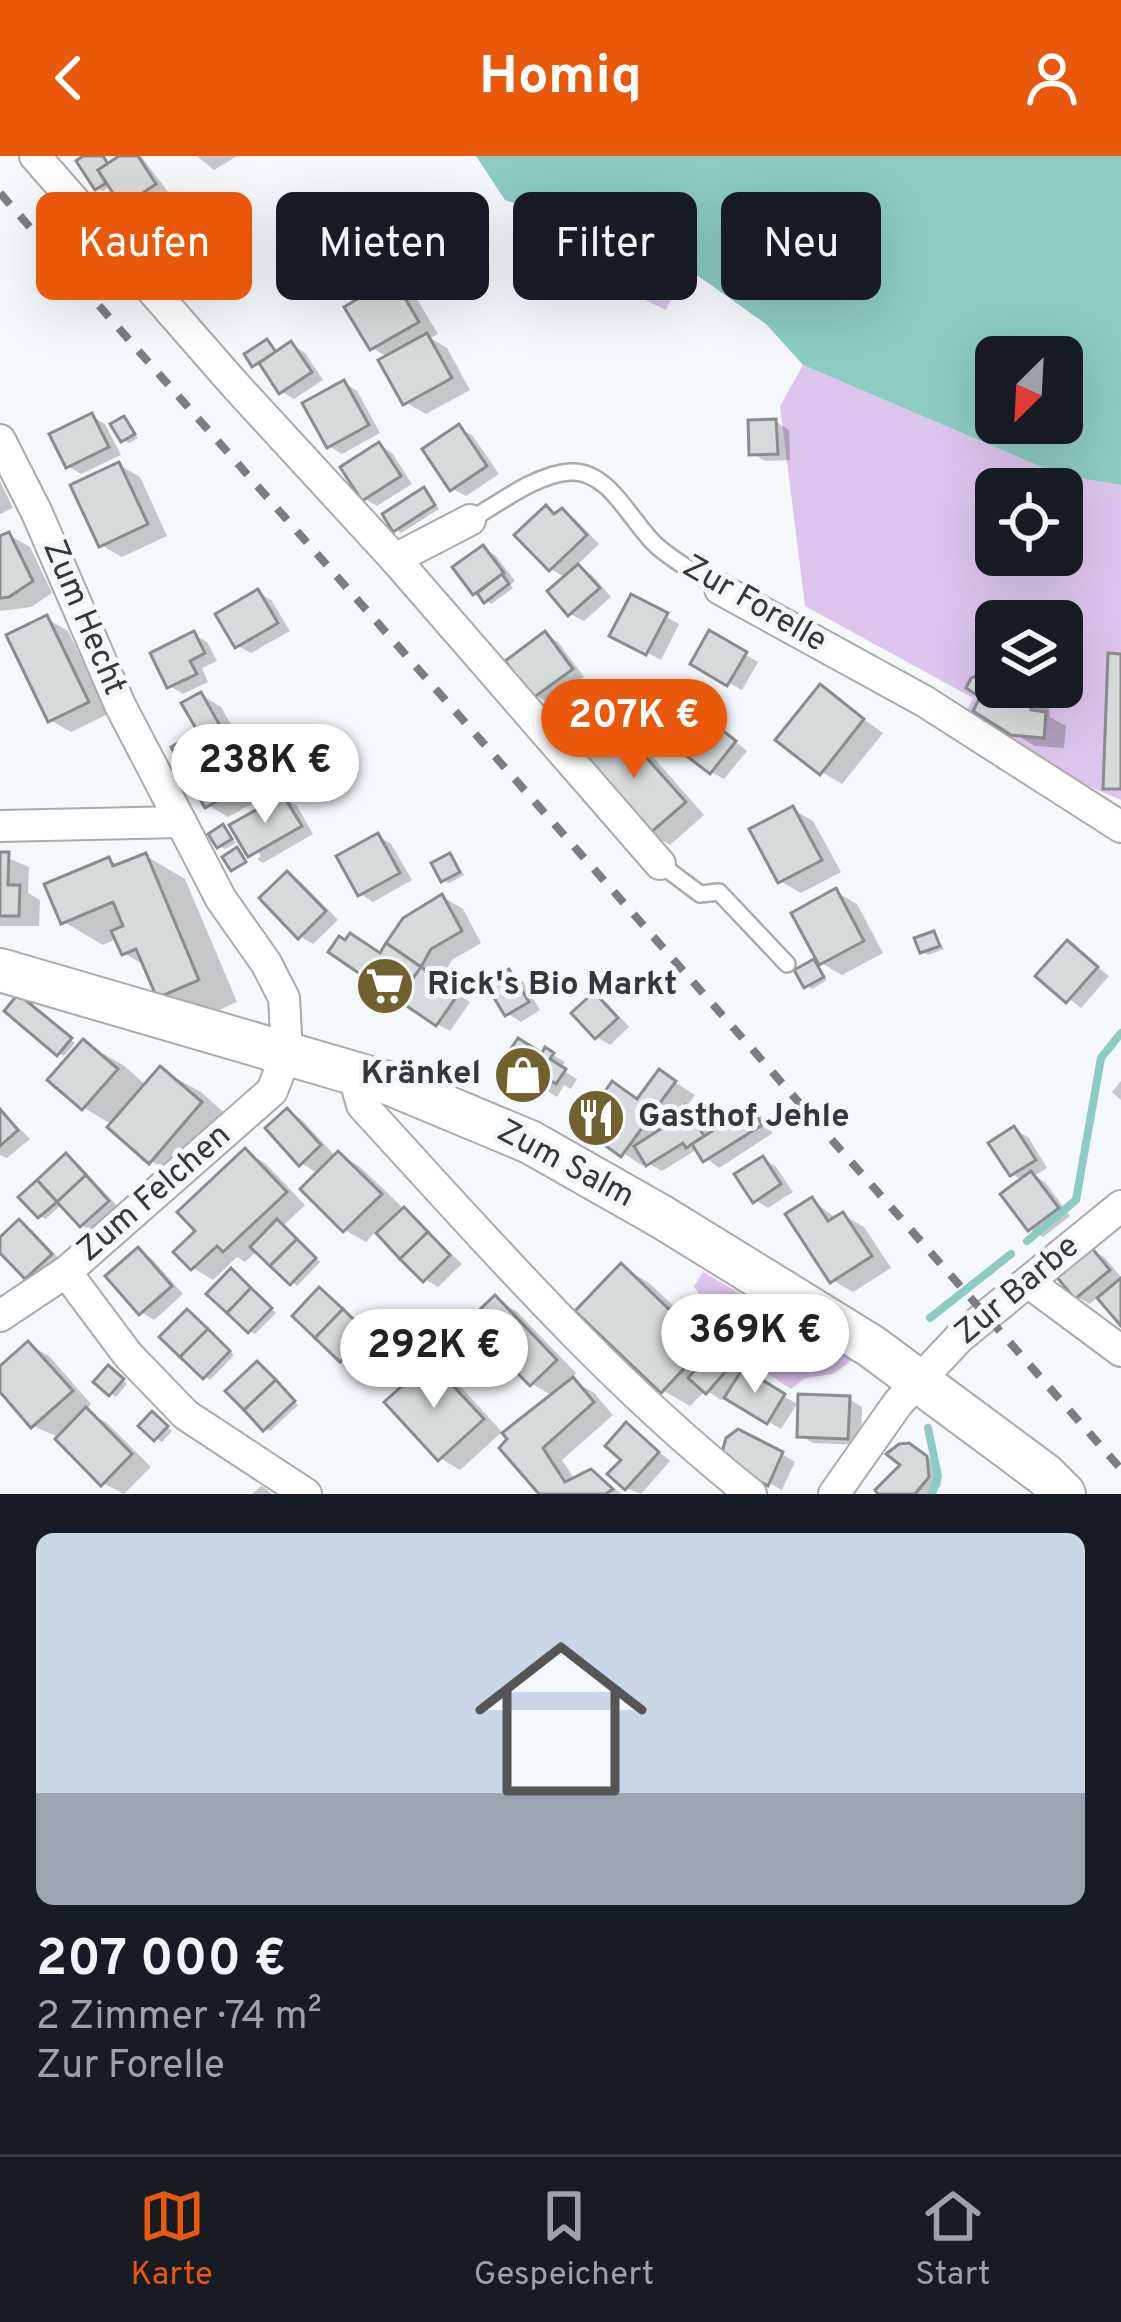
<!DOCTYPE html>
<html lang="de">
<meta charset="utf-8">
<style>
:root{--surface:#171b24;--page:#20242c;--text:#f1f3f6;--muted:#9ea1a6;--line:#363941;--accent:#ea580c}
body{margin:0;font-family:Overpass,sans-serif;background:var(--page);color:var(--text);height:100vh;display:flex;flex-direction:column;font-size:45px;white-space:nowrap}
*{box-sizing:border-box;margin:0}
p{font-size:39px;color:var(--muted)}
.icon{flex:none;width:66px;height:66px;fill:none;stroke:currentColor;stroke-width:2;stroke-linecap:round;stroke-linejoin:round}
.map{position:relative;height:1338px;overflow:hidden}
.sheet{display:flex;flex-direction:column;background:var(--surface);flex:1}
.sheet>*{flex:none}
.hud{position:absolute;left:36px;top:36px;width:1050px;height:108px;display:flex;gap:24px}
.needle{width:78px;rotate:204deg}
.controls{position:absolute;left:975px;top:180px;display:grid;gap:24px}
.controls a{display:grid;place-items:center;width:108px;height:108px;border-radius:18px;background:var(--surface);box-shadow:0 12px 48px #0002;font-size:60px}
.price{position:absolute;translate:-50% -102px;padding:0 27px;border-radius:42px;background:#fff;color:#222;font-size:39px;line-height:78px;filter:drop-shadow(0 3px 6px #0008)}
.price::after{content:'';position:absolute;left:50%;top:72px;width:36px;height:27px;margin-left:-18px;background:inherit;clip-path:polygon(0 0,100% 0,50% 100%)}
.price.selected{background:var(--accent);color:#fff}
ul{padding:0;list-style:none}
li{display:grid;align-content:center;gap:24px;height:636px;padding:0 36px}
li+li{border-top:3px solid var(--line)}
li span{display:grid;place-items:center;height:372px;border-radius:18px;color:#555}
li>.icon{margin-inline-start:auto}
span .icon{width:216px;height:216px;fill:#fffc;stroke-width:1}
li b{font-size:51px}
.pill{padding:0 42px;border-radius:18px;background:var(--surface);box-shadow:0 12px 48px #0002;font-size:42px;line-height:108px}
.pill.selected{background:var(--accent);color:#fff}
header{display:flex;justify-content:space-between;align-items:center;height:156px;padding:0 36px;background:var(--accent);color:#fff;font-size:54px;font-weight:700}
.menu{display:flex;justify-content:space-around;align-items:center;height:168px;border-top:3px solid var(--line);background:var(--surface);font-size:33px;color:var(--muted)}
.menu a{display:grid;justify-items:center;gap:6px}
.menu .selected{color:var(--accent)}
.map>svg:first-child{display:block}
</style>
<header><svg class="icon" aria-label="back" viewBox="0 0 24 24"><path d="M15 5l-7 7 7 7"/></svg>Homiq<svg class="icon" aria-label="person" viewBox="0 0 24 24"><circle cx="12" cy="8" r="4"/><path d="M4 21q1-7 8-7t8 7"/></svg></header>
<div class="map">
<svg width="1121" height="1338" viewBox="0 0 1121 1338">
<rect width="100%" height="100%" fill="#f5f8fb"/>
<g fill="#dcc5ed" fill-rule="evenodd">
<path d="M643 113 677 129 666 154 632 138Z"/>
<path d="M803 209 1060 319 1121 329V644L1060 618 966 557 973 542 805 450 780 250ZM996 333H1062V399H996ZM996 465H1062V531H996Z"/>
<path d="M703 1116 854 1203 833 1218 805 1222 791 1233 710 1179 718 1168 694 1130Z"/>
</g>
<path fill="#8ccac2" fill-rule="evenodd" d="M476 0H1121V329L1060 319 803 209 766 168 698 120 628 85 505 44ZM996 201H1062V267H996Z"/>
<g fill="#0003">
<path d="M88 0H104L110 9 124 0H141L168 36 138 56 124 48 112 29 103 35 97 32Z"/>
<path d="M197 0H237L214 14Z"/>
<path d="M342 63 355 71 381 113 344 135 330 127Z"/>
<path d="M181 75 194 83 208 112 188 122 175 114Z"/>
<path d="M393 126 414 138 438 178 430 182 447 192 470 234 426 258 405 246 388 201 372 192Z"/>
<path d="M267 186 278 197 292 189 305 197 323 224 294 243 281 235 264 209H254Z"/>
<path d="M344 227 357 235 380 277 342 298 329 290Z"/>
<path d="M92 261 105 268 121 299 81 318 68 310Z"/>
<path d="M124 263 138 282 129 287 123 284Z"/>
<path d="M776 266 789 274 790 304 765 305 752 297Z"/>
<path d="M459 272 472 279 499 318 466 340 453 333Z"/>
<path d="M379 289 392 297 412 328 377 350 364 342Z"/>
<path d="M119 309 140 321 167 380 122 401 101 389Z"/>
<path d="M0 325 13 352 0 358Z"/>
<path d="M424 334 439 353 401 377 396 374Z"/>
<path d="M546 353 575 363 599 388 576 410 592 419 611 441 584 465 570 458 566 422 551 413Z"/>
<path d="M9 379 30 391 52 437 31 451 0 455V383Z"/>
<path d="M483 392 496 400 515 425 510 429 513 432 491 448 475 437Z"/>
<path d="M258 436 271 444 290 475 251 497 238 490Z"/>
<path d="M632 442 679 468 661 504 613 478Z"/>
<path d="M47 463 68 475 108 558 71 576 50 564Z"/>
<path d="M710 478 758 506 742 534 694 507Z"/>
<path d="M194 479 207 486 217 505 202 512 208 526 183 538 170 530Z"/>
<path d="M545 479 558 486 584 521 549 547 535 540Z"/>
<path d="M996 516V531L1046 532 1050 561 1066 570 1064 592 1035 590 977 554Z"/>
<path d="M820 532 883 577 842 628 822 616Z"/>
<path d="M584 536 597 544 613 570 580 590 567 582Z"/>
<path d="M201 539 221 551 247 596 237 601 261 643 228 661 208 649Z"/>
<path d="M716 569 747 595 724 623 711 616Z"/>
<path d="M620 574 640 586 704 659 670 689 650 677Z"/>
<path d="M272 611 286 629 272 637 266 634Z"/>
<path d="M283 642 297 650 313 678 263 707 257 703 261 700 257 695 250 699Z"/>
<path d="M792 653 813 665 841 716 801 737 780 725Z"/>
<path d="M223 672 236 687 225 693 219 690Z"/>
<path d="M378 680 391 688 412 724 373 746 360 738Z"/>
<path d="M0 699 29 711 28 737 40 744 39 770H0Z"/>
<path d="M146 700 185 723 237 846 199 863 159 840 146 810 124 797 118 782 103 789 64 766 109 704 121 711Z"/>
<path d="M450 700 464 719 449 727 443 724Z"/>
<path d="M287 719 301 726 338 764 313 788 300 780Z"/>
<path d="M836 736 857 748 883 797 842 819 821 807Z"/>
<path d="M443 741 463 753 481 787 452 804 439 825 470 846 450 875 437 868 381 800Z"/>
<path d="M934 778 944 793 928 799 923 795Z"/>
<path d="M1068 787 1109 820 1081 852 1039 820Z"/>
<path d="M814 807 827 824 812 833 806 829Z"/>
<path d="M509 816 522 824 540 854 521 866 508 858Z"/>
<path d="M594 840 607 847 629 871 610 889 597 881Z"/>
<path d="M24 845 75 887 64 900 59 897Z"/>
<path d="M84 887 123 909 147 930 161 914 201 936 240 971 190 1028 151 1005 113 969 84 952Z"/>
<path d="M546 895 565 906 561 913 577 923 571 933 564 929 557 941 505 908 543 900Z"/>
<path d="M660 917 695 939 685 953 698 961 710 980 751 954 764 962 773 977 719 1012 696 994 662 1015 646 1006 643 1010 596 979 595 954 639 945Z"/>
<path d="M1121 925V944L1112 936Z"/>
<path d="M0 953 30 983 7 1002 0 999Z"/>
<path d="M288 956 301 963 336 1001 339 998 359 1010 462 1108 438 1131 425 1123 377 1074 366 1086 345 1074 319 1018 301 1007Z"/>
<path d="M1014 974 1028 981 1047 1012 1034 1020 1045 1026 1070 1060 1043 1081 1030 1073 1023 1025 1012 1018Z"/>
<path d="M246 996 266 1008 305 1049 283 1070 320 1106 297 1130 258 1094 245 1106 237 1101 213 1124 193 1112 199 1075Z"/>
<path d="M66 1001 79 1009 120 1053 95 1077 81 1069 62 1048 46 1063 40 1060Z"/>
<path d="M763 1003 776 1011 793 1036 768 1052 755 1044Z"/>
<path d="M812 1044 837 1063 843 1059 864 1071 891 1112 853 1136 832 1124Z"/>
<path d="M19 1067 32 1074 63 1107 40 1129 27 1121 0 1093V1085Z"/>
<path d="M138 1094 151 1102 183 1138 154 1164 141 1156Z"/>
<path d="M1091 1094 1104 1101 1121 1121V1165L1099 1140 1090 1148 1077 1141Z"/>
<path d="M621 1111 649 1127 744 1216 797 1248 781 1273 725 1239 721 1244 706 1234 690 1250 662 1234Z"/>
<path d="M237 1119 276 1157 255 1178 250 1175Z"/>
<path d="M319 1135 379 1186 355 1211 342 1204Z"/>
<path d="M495 1143 516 1155 576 1217 570 1223 594 1237 613 1259 562 1304 575 1324 591 1316 622 1338H543L503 1292 553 1240 532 1228Z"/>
<path d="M193 1160 234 1199 210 1224 205 1221Z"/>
<path d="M29 1189 49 1200 91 1248 85 1254 107 1267 151 1311 124 1338 103 1327 56 1280 33 1270 0 1232V1214Z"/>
<path d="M430 1208 451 1220 502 1276 460 1314 440 1302Z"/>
<path d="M263 1212 298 1249 270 1275 265 1272Z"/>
<path d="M114 1216 127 1228 116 1241 110 1237Z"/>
<path d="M849 1243 862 1251 861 1289 813 1287 800 1279Z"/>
<path d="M158 1262 172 1275 162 1286 156 1282Z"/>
<path d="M627 1270 670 1305 641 1338 626 1332Z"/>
<path d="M900 1291 919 1294 940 1310 941 1329 933 1338H883L904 1309Z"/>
<path d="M782 1298 795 1306 782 1334 728 1305Z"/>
<path d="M261 1330 266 1333 272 1338H252Z"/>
</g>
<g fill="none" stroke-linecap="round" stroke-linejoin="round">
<g stroke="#8ccac2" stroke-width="8">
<path d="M1027 1085 1076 1044 1101 902 1121 877"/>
<path d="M930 1162 1011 1098"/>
<path d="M928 1272 938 1320 932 1338"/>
</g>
</g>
<g fill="#d6dadb" stroke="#898c8d" stroke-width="3">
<path d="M83 0H103L108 8 98 14 106 27 95 34 76 5Z"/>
<path d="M119 0H138L156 28 122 51 98 14Z"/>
<path d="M342 60 369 105 328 130 301 85Z"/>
<path d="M181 72 196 105 173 116 157 83Z"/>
<path d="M393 122 419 166 370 194 344 151Z"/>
<path d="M427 177 452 222 403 249 378 204Z"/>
<path d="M267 183 276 196 252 211 244 198Z"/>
<path d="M291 185 312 216 279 238 259 207Z"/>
<path d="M344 224 369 269 327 292 302 247Z"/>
<path d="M92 257 109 291 66 312 49 278Z"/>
<path d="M124 260 135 278 121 286 110 268Z"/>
<path d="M776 263 778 298 749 299 748 264Z"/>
<path d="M459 268 487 310 450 335 422 293Z"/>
<path d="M379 286 401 320 362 345 340 311Z"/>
<path d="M119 306 148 368 99 391 70 329Z"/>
<path d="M424 331 435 349 393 376 382 358Z"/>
<path d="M546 349 554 358 562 352 587 379 549 415 514 379Z"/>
<path d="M9 376 33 425 9 441 0 442V380Z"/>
<path d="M483 389 504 417 473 439 452 411Z"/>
<path d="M578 408 600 432 568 460 547 435Z"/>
<path d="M502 418 509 428 484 447 477 437Z"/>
<path d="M258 433 278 467 235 492 215 458Z"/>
<path d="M631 438 668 457 646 499 609 480Z"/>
<path d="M47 459 89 546 48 566 6 479Z"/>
<path d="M709 474 747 496 727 530 690 508Z"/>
<path d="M194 475 205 497 190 505 197 518 167 532 150 497Z"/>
<path d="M545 475 573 513 533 542 505 505Z"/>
<path d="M1108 497 1121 498V633H1103Z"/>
<path d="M996 513V531H1030L1031 554 1046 556 1044 582 1011 579 973 555 980 541 966 532 971 522Z"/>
<path d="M820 528 864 563 820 619 775 584Z"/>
<path d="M584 533 602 562 564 585 547 555Z"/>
<path d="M201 536 228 584 218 589 242 631 205 652 171 591 198 576 181 547Z"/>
<path d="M702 558 736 585 710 618 675 591Z"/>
<path d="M619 571 686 646 648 679 581 604Z"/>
<path d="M272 608 282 626 264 636 254 618Z"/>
<path d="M283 639 302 670 248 701 229 669Z"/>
<path d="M793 650 822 704 778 727 749 673Z"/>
<path d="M223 668 232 683 217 692 208 678Z"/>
<path d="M378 677 400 717 358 740 336 700Z"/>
<path d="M237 691 246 706 231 715 222 701Z"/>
<path d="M0 696H9L8 729H20L19 760H0Z"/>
<path d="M146 697 199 824 157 842 136 793 122 799 111 775 123 770 113 746 61 768 44 728 109 701 113 710Z"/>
<path d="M450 697 460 716 441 726 431 707Z"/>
<path d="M287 715 326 755 298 783 259 742Z"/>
<path d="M836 732 864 785 819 809 791 757Z"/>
<path d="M442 738 462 775 431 793 421 811 386 787 403 762Z"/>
<path d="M934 775 940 790 920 797 914 782Z"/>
<path d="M350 777 380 797 386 787 421 811 398 844 328 796 339 780 345 784Z"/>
<path d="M1067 784 1098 811 1066 847 1035 820Z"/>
<path d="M814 803 824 821 804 832 794 814Z"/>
<path d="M421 811 459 837 436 870 398 844Z"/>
<path d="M509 813 529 846 505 860 485 827Z"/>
<path d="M594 836 618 862 595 883 571 857Z"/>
<path d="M18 838 72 882 57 900 4 855Z"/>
<path d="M518 882 542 897 545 891 554 897 550 903 566 913 556 928 550 924 542 936 500 909Z"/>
<path d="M83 883 118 913 82 954 47 924Z"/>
<path d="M160 910 202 946 149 1008 107 971Z"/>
<path d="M659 913 676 925 621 1001 592 980 595 975 573 958 583 943 594 951 612 925 637 943Z"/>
<path d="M685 949 704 980 686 992 683 987 646 1010 634 990 670 967 666 961Z"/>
<path d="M751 950 762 969 703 1006 692 988Z"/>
<path d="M287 952 321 989 299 1010 265 972Z"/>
<path d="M0 953 18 974 0 990Z"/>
<path d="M1014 970 1036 1004 1010 1020 988 987Z"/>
<path d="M245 992 287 1036 223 1096 217 1090 191 1114 173 1096 195 1075 177 1056Z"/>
<path d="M338 995 382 1038 343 1076 300 1033Z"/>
<path d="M66 997 86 1019 57 1046 37 1024Z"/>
<path d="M763 1000 781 1028 753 1047 734 1018Z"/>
<path d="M1031 1015 1059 1052 1028 1075 1000 1038Z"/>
<path d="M86 1019 109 1045 80 1071 57 1046Z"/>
<path d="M37 1024 57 1046 38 1062 18 1041Z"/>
<path d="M812 1041 828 1065 843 1056 872 1100 830 1127 785 1058Z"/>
<path d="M404 1051 428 1076 400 1103 376 1077Z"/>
<path d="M19 1063 52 1098 25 1123 0 1097V1081Z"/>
<path d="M277 1063 297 1083 270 1110 250 1091Z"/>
<path d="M428 1076 450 1099 423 1126 400 1103Z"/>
<path d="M297 1083 316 1102 290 1129 270 1110Z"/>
<path d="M1090 1090 1110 1114 1075 1143 1055 1119Z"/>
<path d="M138 1091 172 1130 139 1159 105 1120Z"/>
<path d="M621 1107 706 1189 661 1237 575 1155Z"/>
<path d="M231 1112 251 1132 227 1157 206 1138Z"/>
<path d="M1121 1122V1170L1097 1142Z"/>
<path d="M319 1131 343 1153 315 1182 292 1160Z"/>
<path d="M251 1132 272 1152 248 1177 227 1157Z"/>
<path d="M495 1139 557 1204 530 1230 467 1166Z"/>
<path d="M187 1153 208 1173 180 1201 159 1181Z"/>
<path d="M343 1153 367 1177 340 1206 315 1182Z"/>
<path d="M208 1173 230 1195 203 1223 180 1201Z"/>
<path d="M28 1185 73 1235 31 1272 0 1236V1210Z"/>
<path d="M715 1191 733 1207 706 1238 688 1222Z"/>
<path d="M257 1205 276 1224 244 1254 225 1235Z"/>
<path d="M430 1205 484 1263 438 1305 384 1246Z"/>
<path d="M108 1209 124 1223 109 1240 93 1226Z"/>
<path d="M743 1212 785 1238 767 1268 724 1242Z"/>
<path d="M573 1221 594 1246 543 1292 565 1326 591 1313 613 1333 606 1338H539L499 1292 507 1283 502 1277Z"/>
<path d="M276 1224 295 1245 263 1275 244 1254Z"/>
<path d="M798 1238 850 1240 848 1283 797 1281Z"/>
<path d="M86 1251 132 1298 101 1330 55 1283Z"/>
<path d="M152 1255 168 1270 154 1285 138 1270Z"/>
<path d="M626 1266 659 1296 625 1334 607 1318 621 1304 605 1290Z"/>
<path d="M738 1273 783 1296 768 1330 725 1307 721 1300 726 1282Z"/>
<path d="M909 1287 927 1300 929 1321 915 1338H878L875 1334 900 1309 886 1298 899 1288Z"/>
</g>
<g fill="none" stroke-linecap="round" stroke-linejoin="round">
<g stroke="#a8aaad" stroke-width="20">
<g id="lane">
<path d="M470 364C498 348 536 318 570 316 610 313 632 369 658 391 677 407 699 419 720 433"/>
<path d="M660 708 700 738 719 736 787 808"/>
</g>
</g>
<g stroke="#a8aaad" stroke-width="34">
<g id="street">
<path d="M35 0 235 229 395 403 660 708"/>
<path d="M0 284 37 357 120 549 221 743 266 807 284 842 287 896 272 935 66 1116 0 1160"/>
<path d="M395 403 470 364"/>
<path d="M720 433 924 545 1121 671"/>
<path d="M0 670 181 666"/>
<path d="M361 919 358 935 362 949C486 1084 607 1224 751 1338"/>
<path d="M66 1116 128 1199 186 1259 306 1338"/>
<path d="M1028 1126 1121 1195"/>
<path d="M834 1338 898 1247 960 1181 1121 1050"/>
</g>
</g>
<g stroke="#a8aaad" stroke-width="46">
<path id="secondary" d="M0 814 391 928 530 986 662 1061 871 1190 1045 1319 1064 1338"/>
</g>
<use href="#lane" stroke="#fff" stroke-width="15"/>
<use href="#street" stroke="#fff" stroke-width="30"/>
<use href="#secondary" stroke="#fff" stroke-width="42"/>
<path stroke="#7c7d7f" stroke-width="8" stroke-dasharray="15 15" stroke-linecap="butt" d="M0 37 1121 1313"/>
</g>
<defs>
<g id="supermarket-disc" transform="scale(3)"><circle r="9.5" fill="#70612f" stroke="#f5f8fb"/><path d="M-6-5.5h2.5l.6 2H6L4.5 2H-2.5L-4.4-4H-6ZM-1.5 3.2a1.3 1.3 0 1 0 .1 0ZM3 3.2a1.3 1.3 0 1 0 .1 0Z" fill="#fff"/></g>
<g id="shop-disc" transform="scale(3)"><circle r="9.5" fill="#70612f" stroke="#f5f8fb"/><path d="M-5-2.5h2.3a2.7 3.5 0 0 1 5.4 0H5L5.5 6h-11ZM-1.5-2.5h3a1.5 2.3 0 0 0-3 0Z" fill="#fff"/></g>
<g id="restaurant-disc" transform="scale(3)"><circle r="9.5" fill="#70612f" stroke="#f5f8fb"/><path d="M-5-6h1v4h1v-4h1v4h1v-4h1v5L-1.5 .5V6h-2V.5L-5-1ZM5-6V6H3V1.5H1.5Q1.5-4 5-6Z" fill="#fff"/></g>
</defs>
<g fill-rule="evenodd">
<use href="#supermarket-disc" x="385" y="830"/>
<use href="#shop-disc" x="523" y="919"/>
<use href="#restaurant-disc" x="596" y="962"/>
</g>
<g text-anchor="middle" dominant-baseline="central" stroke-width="10" stroke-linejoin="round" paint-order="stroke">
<g font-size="33" fill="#363738" stroke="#f5f8fb">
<text transform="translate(754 449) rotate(30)">Zur Forelle</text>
<text transform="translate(83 462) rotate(67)">Zum Hecht</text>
<text transform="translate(565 1009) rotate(28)">Zum Salm</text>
<text transform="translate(155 1038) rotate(-41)">Zum Felchen</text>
<text transform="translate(1018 1135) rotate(-40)">Zur Barbe</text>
</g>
<g font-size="33" font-weight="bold" fill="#363738" stroke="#f5f8fb" text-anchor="start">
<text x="427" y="830">Rick's Bio Markt</text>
<text x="481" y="919" text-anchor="end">Kränkel</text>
<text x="638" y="962">Gasthof Jehle</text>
</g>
</g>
</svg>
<div class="controls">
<a><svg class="needle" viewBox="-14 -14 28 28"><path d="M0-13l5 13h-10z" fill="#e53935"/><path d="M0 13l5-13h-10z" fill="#9ea1a6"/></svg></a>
<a><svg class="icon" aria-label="locate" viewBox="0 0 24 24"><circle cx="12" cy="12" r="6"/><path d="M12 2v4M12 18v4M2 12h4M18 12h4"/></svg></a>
<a><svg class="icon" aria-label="layers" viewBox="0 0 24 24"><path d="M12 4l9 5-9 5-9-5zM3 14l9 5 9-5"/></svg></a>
</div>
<b class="price selected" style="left:634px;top:625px">207K €</b>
<b class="price" style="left:265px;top:670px">238K €</b>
<b class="price" style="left:755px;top:1240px">369K €</b>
<b class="price" style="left:434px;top:1255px">292K €</b>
<div class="hud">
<a class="pill selected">Kaufen</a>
<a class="pill">Mieten</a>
<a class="pill">Filter</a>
<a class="pill">Neu</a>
</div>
</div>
<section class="sheet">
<ul>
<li><span style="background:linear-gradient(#c9d6e8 70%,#9aa5b1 0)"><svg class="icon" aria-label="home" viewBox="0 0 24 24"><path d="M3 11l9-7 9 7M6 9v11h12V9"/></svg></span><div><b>207 000 €</b><p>2 Zimmer · 74 m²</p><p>Zur Forelle</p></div></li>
</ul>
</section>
<nav class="menu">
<a class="selected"><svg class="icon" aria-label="map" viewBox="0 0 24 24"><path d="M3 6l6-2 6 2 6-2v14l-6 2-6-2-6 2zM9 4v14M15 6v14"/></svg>Karte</a>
<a><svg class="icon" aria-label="saved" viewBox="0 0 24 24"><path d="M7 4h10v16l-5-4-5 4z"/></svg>Gespeichert</a>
<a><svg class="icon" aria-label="home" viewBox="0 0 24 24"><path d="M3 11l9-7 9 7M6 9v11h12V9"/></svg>Start</a>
</nav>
